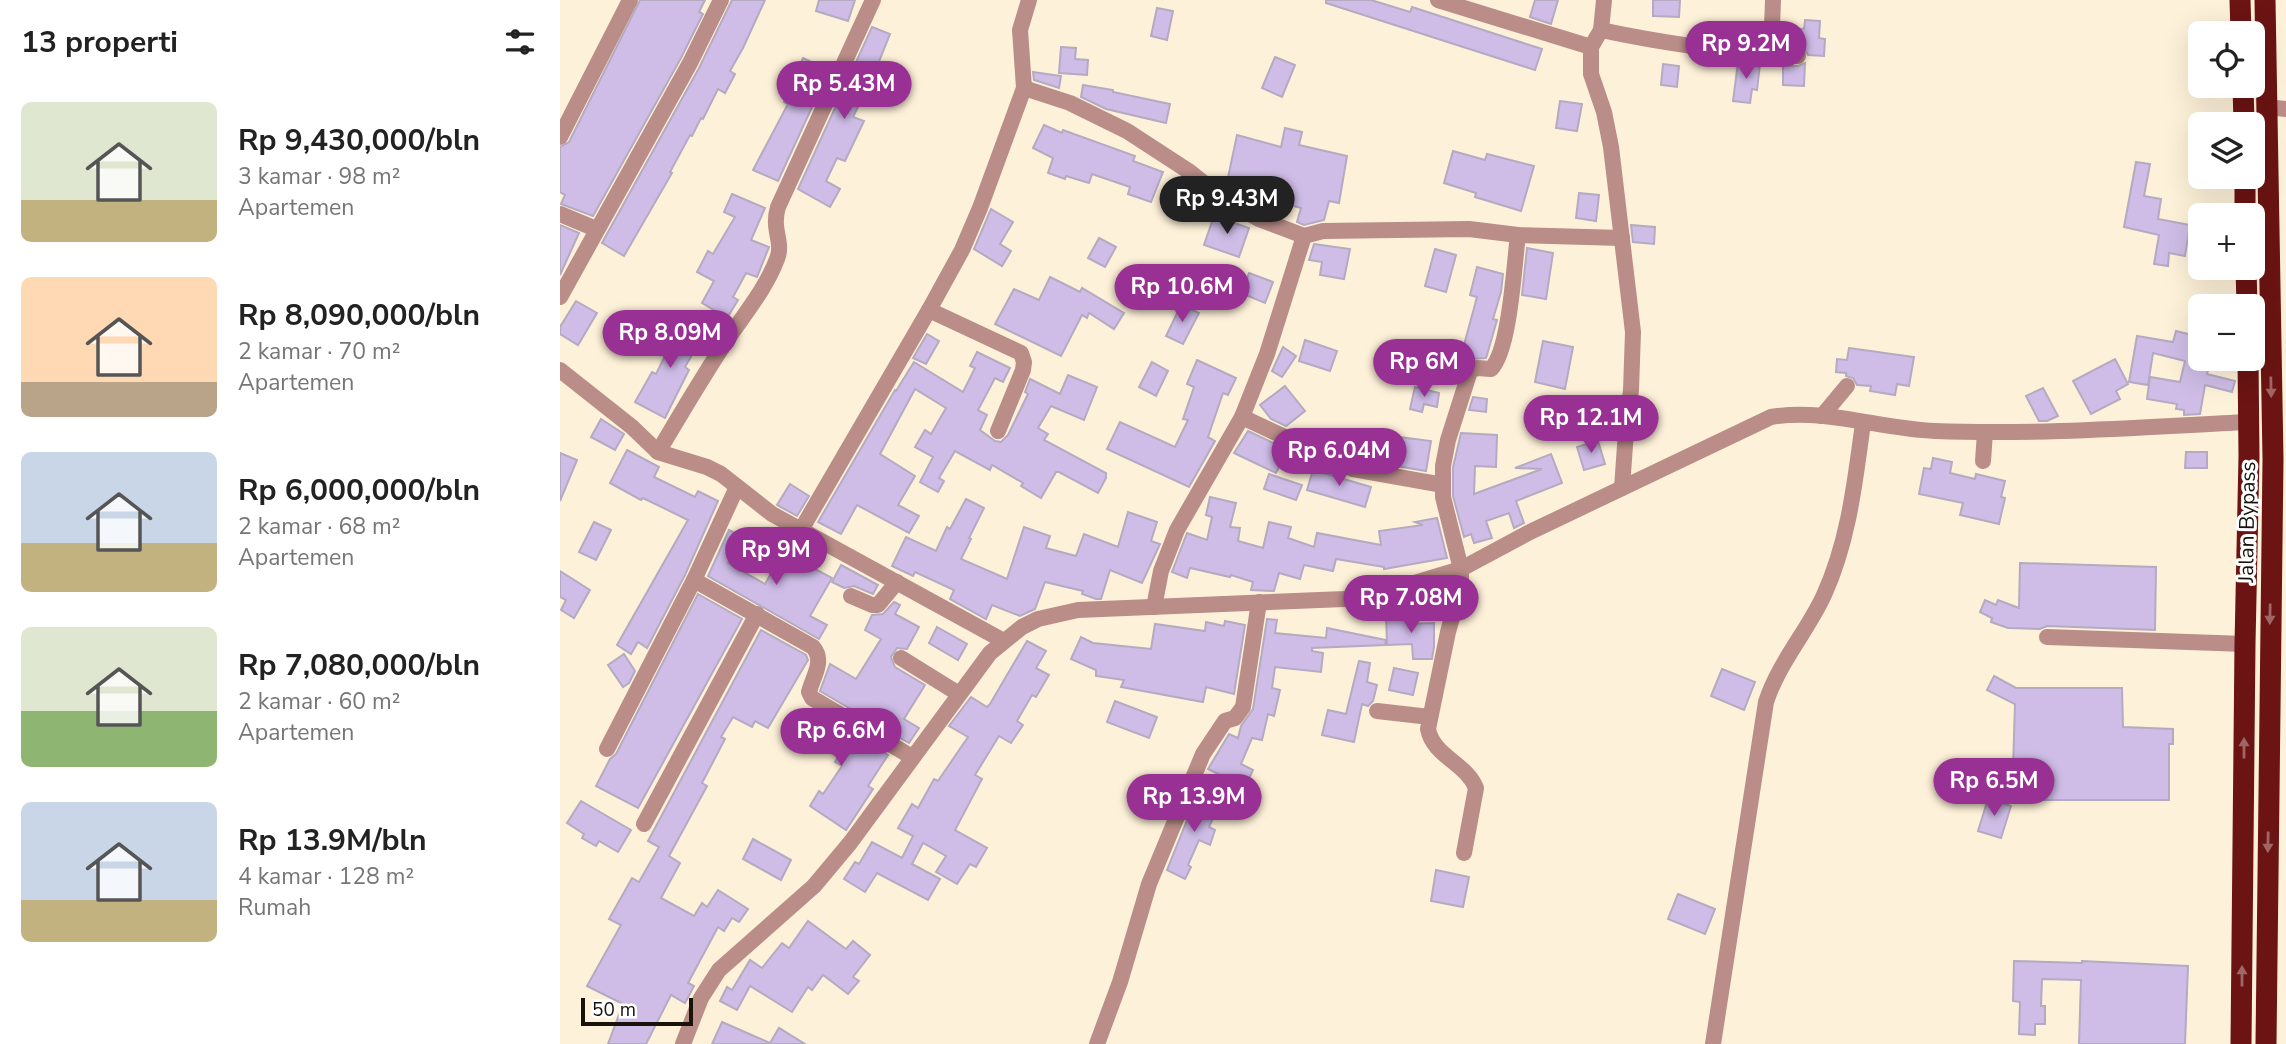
<!DOCTYPE html>
<html lang="id">
<meta charset="utf-8">
<style>
:root{--surface:#fff;--page:#f2f2f2;--text:#222;--muted:#767676;--accent:#993093}
body{margin:0;font-family:"Nunito Sans",sans-serif;background:var(--page);color:var(--text);height:100vh;display:flex;flex-direction:column;font-size:26px;white-space:nowrap}
*{box-sizing:border-box;margin:0}
p{font-size:23px;color:var(--muted)}
.icon{flex:none;width:38px;height:38px;fill:none;stroke:currentColor;stroke-width:2;stroke-linecap:round;stroke-linejoin:round}
.map{position:relative;flex:1;overflow:hidden}
.sheet{display:flex;flex-direction:column;background:var(--surface);width:560px}
.sheet>*{flex:none}
.controls{position:absolute;left:1628px;top:21px;display:grid;gap:14px}
.controls a{display:grid;place-items:center;width:77px;height:77px;border-radius:10px;background:var(--surface);box-shadow:0 7px 28px #0002;font-size:35px}
.scale{position:absolute;left:21px;bottom:18px;width:112px;box-sizing:border-box;padding-left:7px;border:4px solid #17130b;border-top:0;font-size:19px;line-height:24px;white-space:nowrap;color:#17130b;-webkit-text-stroke:5px #fff;paint-order:stroke}
.price{position:absolute;translate:-50% -60px;padding:0 16px;border-radius:24px;background:var(--accent);color:#fff;font-size:23px;line-height:46px;filter:drop-shadow(0 2px 4px #0008)}
.price::after{content:'';position:absolute;left:50%;top:42px;width:21px;height:16px;margin-left:-10px;background:inherit;clip-path:polygon(0 0,100% 0,50% 100%)}
.price.on{background:#222;color:#fff}
ul{padding:0;list-style:none}
li{display:flex;align-items:center;gap:21px;height:175px;padding:0 21px}
li span{display:grid;place-items:center;flex:none;width:196px;height:140px;border-radius:10px;color:#555}
li>.icon{margin-inline-start:auto}
span .icon{width:84px;height:84px;fill:#fffc;stroke-width:1}
li b{font-size:30px}
h2{display:flex;justify-content:space-between;align-items:center;height:84px;padding:0 21px;font-size:30px}
main{display:flex;flex:1;min-height:0}
.map>svg:first-child{display:block}
</style>
<main>
<section class="sheet">
<h2>13 properti<svg class="icon" aria-label="filters" viewBox="0 0 24 24"><path d="M4 7h16M4 17h16"/><circle cx="9" cy="7" r="2"/><circle cx="15" cy="17" r="2"/></svg></h2>
<ul>
<li><span style="background:linear-gradient(#dfe7d0 70%,#c2b280 0)"><svg class="icon" aria-label="home" viewBox="0 0 24 24"><path d="M3 11l9-7 9 7M6 9v11h12V9"/></svg></span><div><b>Rp 9,430,000/bln</b><p>3 kamar · 98 m²</p><p>Apartemen</p></div></li>
<li><span style="background:linear-gradient(#ffd9b3 75%,#b9a48a 0)"><svg class="icon" aria-label="home" viewBox="0 0 24 24"><path d="M3 11l9-7 9 7M6 9v11h12V9"/></svg></span><div><b>Rp 8,090,000/bln</b><p>2 kamar · 70 m²</p><p>Apartemen</p></div></li>
<li><span style="background:linear-gradient(#c9d6e8 65%,#c2b280 0)"><svg class="icon" aria-label="home" viewBox="0 0 24 24"><path d="M3 11l9-7 9 7M6 9v11h12V9"/></svg></span><div><b>Rp 6,000,000/bln</b><p>2 kamar · 68 m²</p><p>Apartemen</p></div></li>
<li><span style="background:linear-gradient(#dfe7d0 60%,#8fb573 0)"><svg class="icon" aria-label="home" viewBox="0 0 24 24"><path d="M3 11l9-7 9 7M6 9v11h12V9"/></svg></span><div><b>Rp 7,080,000/bln</b><p>2 kamar · 60 m²</p><p>Apartemen</p></div></li>
<li><span style="background:linear-gradient(#c9d6e8 70%,#c2b280 0)"><svg class="icon" aria-label="home" viewBox="0 0 24 24"><path d="M3 11l9-7 9 7M6 9v11h12V9"/></svg></span><div><b>Rp 13.9M/bln</b><p>4 kamar · 128 m²</p><p>Rumah</p></div></li>
</ul>
</section>
<div class="map">
<svg width="1726" height="1044" viewBox="0 0 1726 1044">
<rect width="100%" height="100%" fill="#fef1d9"/>
<g fill="#cfbde7" stroke="#b4aac1" stroke-width="2">
<path d="M80 0H145L139 12 143 14 121 58 33 216 1 204 5 195 0 192V147L9 142Z"/>
<path d="M172 0H205L183 48 170 71 175 74 165 93 158 89 143 119 141 118 132 136 130 135 110 172 112 173 64 256 42 243 139 68Z"/>
<path d="M259 0H295L288 21 256 11Z"/>
<path d="M766 0H811L850 12 852 7 982 49 975 70 766 3Z"/>
<path d="M975 0H998L991 24 970 17Z"/>
<path d="M1093 0H1120L1119 17 1093 16Z"/>
<path d="M597 8 613 11 607 40 591 36Z"/>
<path d="M1245 20 1260 21 1259 38 1265 39 1264 56 1248 55 1244 48 1239 46 1222 45V28L1244 29Z"/>
<path d="M312 27 330 34 314 74 319 76 313 92 307 89 293 117 304 121 285 161 277 158 266 181 280 189 270 207 238 189Z"/>
<path d="M1179 27 1201 29V43L1178 41Z"/>
<path d="M501 47 516 48 515 59 528 60 527 75 499 73Z"/>
<path d="M715 57 735 65 722 97 702 88Z"/>
<path d="M243 58 260 66 256 75 265 79 218 181 193 170 228 104 224 102Z"/>
<path d="M1178 62 1200 64 1197 90 1192 89 1190 103 1173 101Z"/>
<path d="M1245 63 1244 86 1223 85V66H1238Z"/>
<path d="M1103 64 1119 66 1117 87 1101 85Z"/>
<path d="M473 72 501 76 499 88 474 80Z"/>
<path d="M523 85 553 90V92L610 104 606 123 546 109 521 97Z"/>
<path d="M1000 101 1022 104 1017 131 996 128Z"/>
<path d="M484 125 502 133 503 130 575 156 573 161 603 172 591 202 568 194 570 187 532 174 529 183 506 176 505 179 488 173 493 158 473 148Z"/>
<path d="M725 128 742 132 739 145 787 156 779 203 769 201 764 220 744 225 737 222 741 208 666 187 677 135 721 147Z"/>
<path d="M893 151 925 160 927 154 974 166 961 211 915 197 916 193 884 183Z"/>
<path d="M1576 162 1590 164 1584 196 1601 199 1598 219 1630 225 1625 256 1609 253 1608 266 1594 264 1599 235 1564 227Z"/>
<path d="M1019 193 1039 195 1036 221 1016 218Z"/>
<path d="M172 194 205 208 191 240 209 247 197 277 186 273 173 297 178 300 167 318 142 303 154 281 137 272 148 251 153 254 175 217 164 212Z"/>
<path d="M431 209 453 222 440 244 451 251 442 266 414 249Z"/>
<path d="M654 216 689 228 679 257 644 245Z"/>
<path d="M0 225 19 233 0 275Z"/>
<path d="M1071 225 1095 227 1094 244 1073 242Z"/>
<path d="M539 238 556 247 545 267 528 258Z"/>
<path d="M754 244 790 249 784 279 760 275 762 262 749 260Z"/>
<path d="M967 248 993 253 986 299 962 295Z"/>
<path d="M875 249 896 255 886 292 865 286Z"/>
<path d="M917 267 943 274 941 292 933 319 937 320 927 355 926 358 911 359 901 356 917 297 910 295Z"/>
<path d="M608 269 624 278 615 295 599 287Z"/>
<path d="M689 273 713 282 705 303 681 293Z"/>
<path d="M490 277 520 292 522 288 564 313 554 329 529 313 527 318 522 315 501 356 435 324 454 289 479 300Z"/>
<path d="M16 301 37 313 18 345 0 334V327Z"/>
<path d="M621 305 639 313 623 344 606 336Z"/>
<path d="M118 319 144 334 125 367 129 370 105 418 75 402 92 372 96 374 106 354 102 351Z"/>
<path d="M1616 331 1640 337V359H1651L1647 374 1675 381 1672 392 1645 385 1640 414 1624 415V410L1616 409 1617 404 1587 399 1590 377 1620 382 1625 361 1593 353 1588 385 1569 382 1577 336 1613 342Z"/>
<path d="M367 334 379 341 366 364 353 358Z"/>
<path d="M745 340 777 351 770 371 739 361Z"/>
<path d="M983 341 1013 347 1005 389 975 382Z"/>
<path d="M723 347 736 356 722 377 712 371Z"/>
<path d="M1289 348 1354 357 1349 386 1337 384 1335 395 1310 391 1311 386 1297 385 1293 378 1286 376V373L1276 372 1277 359 1287 360Z"/>
<path d="M417 352 450 368 443 382 435 378 418 410 427 415 420 430 435 441 441 442 448 435 468 394 465 392 470 379 500 394 508 375 537 387 524 420 491 406 478 428 488 434 484 440 546 473V478L538 493 499 472H496L481 498 461 486 463 483 432 465 430 470 395 451 379 478 384 481 378 492 360 482 373 457 355 447 365 430 371 434 386 408 355 389 320 454 355 476 338 505 359 516 349 533 297 505 281 534 258 522 335 390 336 391 354 362 403 392 415 368 410 366Z"/>
<path d="M1555 359 1568 384 1556 391 1560 399 1531 414 1513 381Z"/>
<path d="M637 360 676 378 668 395 663 393 648 437 655 441 629 487 547 449 560 422 615 447 628 420 623 419 634 387 627 384Z"/>
<path d="M592 362 608 371 596 396 579 387Z"/>
<path d="M725 386 745 411 726 426 711 419 700 405Z"/>
<path d="M855 387 879 393 877 407 864 404 862 412 850 409Z"/>
<path d="M1483 388 1498 416 1487 421H1479L1466 396Z"/>
<path d="M913 397 927 399 926 412 909 410Z"/>
<path d="M41 419 64 434 55 450 31 437Z"/>
<path d="M688 431 722 447 719 452 725 455 716 473 674 453Z"/>
<path d="M901 433 937 435 936 467 915 466 914 494 982 469 955 468 991 454 1002 483 956 501 964 523 954 528 949 513 926 521 932 538 914 543 911 534 904 537 893 496V467Z"/>
<path d="M816 434 871 441 866 471 796 459 783 453 786 436 815 442Z"/>
<path d="M1038 441 1045 464 1024 470 1017 447Z"/>
<path d="M67 450 99 467 94 477 135 497 138 491 158 501 125 575 87 648 78 642 71 654 57 645 128 520 83 498 81 500 50 483Z"/>
<path d="M1626 452H1647V468H1625Z"/>
<path d="M0 453 17 460 0 501Z"/>
<path d="M1373 458 1392 462 1390 473 1415 479 1416 474 1445 481 1441 497 1445 498 1439 524 1400 515 1403 503 1359 494 1364 468 1371 469Z"/>
<path d="M753 470 811 487 805 507 747 490Z"/>
<path d="M709 474 742 485 736 500 704 489Z"/>
<path d="M230 484 249 496 237 516 217 505Z"/>
<path d="M650 497 676 503 670 527 680 528 678 541 703 548 709 522 731 527 728 538 754 547 757 533 821 545 819 531 863 525 855 522 877 518 887 558 824 569V567L776 559 773 571 744 565 740 579 719 573 714 591 691 590 693 582 671 575 670 577 630 568 627 578 612 572 627 533 647 540 652 517 646 515Z"/>
<path d="M406 499 424 508 409 538 411 539 401 559 447 579 464 527 490 536 486 548 516 556 524 534 558 547 568 512 597 522 591 541 600 544 582 583 550 570 541 599H536L522 594 523 591 485 582 475 609 460 616 432 605 426 619 390 599 394 590 355 572 353 576 332 566 346 537 376 551 387 527 390 529Z"/>
<path d="M34 522 51 530 36 560 19 552Z"/>
<path d="M169 530 182 537 168 563 205 584 223 552 272 578 250 616 267 625 259 639 148 576Z"/>
<path d="M1460 563 1596 567 1595 630 1487 626 1480 629 1448 628 1431 622 1432 618 1420 612 1425 600 1436 605 1438 600 1459 608Z"/>
<path d="M281 565 318 585 313 594 294 586 284 588 272 582Z"/>
<path d="M0 571 30 590 14 618 1 610 6 600 0 597Z"/>
<path d="M138 594 182 619 78 808 36 786 50 759 56 754Z"/>
<path d="M334 602 340 605 335 614 359 627 347 649 337 648 331 657 335 667 365 685 344 719 359 728 349 743 260 691 270 664 296 679 321 639 305 630 312 615 323 614Z"/>
<path d="M846 613 847 624 874 623V647L872 659H853L852 644 827 645 826 614Z"/>
<path d="M707 619 717 620 715 633 766 638 767 628 826 640 825 645 752 648V651L763 653 761 672 715 667 712 688 720 690 714 716 708 714 702 740 692 738 681 764 693 770 685 787 648 769 669 734 678 738 681 726 693 709Z"/>
<path d="M665 621 685 625 674 694 646 687 643 702 561 687 564 680 536 676V670L511 659 521 637 533 643 591 649 595 624 645 631 646 622 664 626Z"/>
<path d="M377 627 407 644 398 660 369 643Z"/>
<path d="M201 630 246 655 248 660 208 728 195 721 192 727 173 717 161 737 165 739 142 783 147 786 109 856 120 863 101 898 134 916 142 903 147 907 158 890 188 909 179 922 172 918 164 931 158 927 128 983 134 986 125 1003 111 995 86 1044H48L63 1004 27 986 61 925 49 919 72 878 79 882 99 847 88 841Z"/>
<path d="M467 641 486 651 476 668 489 675 476 697 472 695 457 721 463 725 451 743 439 736 415 775 422 779 395 830 427 848 416 867 410 864 397 884 376 872 386 856 363 843 352 864 380 879 368 900 317 873 305 892 284 879 295 862 299 864 312 842 342 858 353 836 338 828 352 804 358 808 374 779 378 781 408 737 389 726 411 697 427 707 430 704Z"/>
<path d="M64 654 75 671 69 683 63 687 48 665Z"/>
<path d="M799 661 810 663 807 682 817 685 813 701 808 706 802 704 794 742 762 735 768 710 786 714Z"/>
<path d="M834 668 858 673 853 695 829 690Z"/>
<path d="M1162 669 1195 682 1184 710 1151 696Z"/>
<path d="M1434 676 1456 688H1562L1563 727 1613 729V744H1609V800H1452L1455 704 1427 690Z"/>
<path d="M555 701 597 717 589 738 547 722Z"/>
<path d="M254 711 270 721 267 726 289 739 292 734 328 755 308 786 313 789 286 830 250 806 259 791 263 794 282 766 275 762 278 757 257 745 253 752 238 744 241 738 231 732 242 712 250 717Z"/>
<path d="M638 793 660 802 649 827 655 830 650 845 639 840 628 865 631 867 625 879 607 870Z"/>
<path d="M1428 799 1451 806 1441 838 1418 831Z"/>
<path d="M21 801 71 830 58 852 39 841 36 846 22 838 24 834 7 823Z"/>
<path d="M193 839 231 860 221 880 183 859Z"/>
<path d="M876 870 909 877 903 907 871 901Z"/>
<path d="M1118 894 1155 909 1145 934 1108 919Z"/>
<path d="M248 921 286 949 293 941 310 955 293 977 299 981 288 994 263 975 252 990 248 987 232 1012 190 986 177 1010 160 1001 167 987 172 990 190 960 202 968 222 943 229 948Z"/>
<path d="M1454 961 1522 963V961L1628 966 1625 1044H1519L1521 980 1482 979 1481 1006H1485V1024H1475V1035L1459 1034 1460 1002 1453 1001Z"/>
<path d="M162 1022 210 1043 219 1028 245 1044H152Z"/>
</g>
<g fill="none" stroke-linecap="round" stroke-linejoin="round">
<g stroke="#ba8d88" stroke-width="16">
<path d="M878 0 1031 47"/>
<path d="M1044 0 1041 30 1031 47V74L1044 112 1051 147 1073 332 1071 390 1066 431 1062 488"/>
<path d="M1041 30C1107 44 1172 53 1238 56"/>
<path d="M1211 55 1213 0"/>
<path d="M464 88 510 103 567 131 630 172 665 200 699 219 744 236 763 231 909 229 958 235 1062 238"/>
<path d="M1707 107 1726 109"/>
<path d="M0 137 70 0"/>
<path d="M0 214 36 229"/>
<path d="M0 297 130 63 161 0"/>
<path d="M369 310 461 353 464 362 463 370 438 431"/>
<path d="M0 370 72 427 98 452 147 467 161 474 212 514 442 640"/>
<path d="M1262 416 1287 386"/>
<path d="M682 417 793 469 883 485"/>
<path d="M98 452C119 417 140 381 163 346 181 318 205 291 217 259 224 242 211 230 218 207L313 0"/>
<path d="M1423 461 1425 432"/>
<path d="M241 530 369 310 402 250 420 208 464 88 460 30 469 0"/>
<path d="M134 580 253 647C265 661 253 676 249 692L252 698 352 757"/>
<path d="M291 596 312 605H318L337 582"/>
<path d="M594 607 601 571 617 530 682 417 707 354 744 236"/>
<path d="M1487 637 1685 644"/>
<path d="M341 658 399 694"/>
<path d="M817 711 870 717"/>
<path d="M47 749 134 580 177 487"/>
<path d="M84 824 197 614"/>
<path d="M904 853 916 788C906 763 873 756 868 729L888 632 901 585V569L883 497V466L888 440 910 371 917 368 931 369C950 350 954 265 958 235"/>
<path d="M123 1044 141 998 159 970 254 886 290 843 430 653 462 627 478 619 518 610 784 599 848 585 901 569 970 532 1211 417C1266 408 1320 429 1375 431 1480 435 1584 427 1688 422"/>
<path d="M537 1044 560 982 589 884 643 754 665 721 675 718 683 707 699 602"/>
<path d="M1153 1044 1206 702C1219 662 1247 632 1264 595 1289 540 1295 481 1303 423"/>
</g>
<g stroke="#6b1413" stroke-width="21">
<path d="M1680 0 1681 33"/>
<path d="M1705 0 1713 459 1706 1044"/>
<path d="M1683 86 1684 124"/>
<path d="M1685 177V215"/>
<path d="M1686 268 1687 306"/>
<path d="M1681 1044 1685 644 1689 456 1688 359"/>
</g>
</g>
<defs><path id="oneway-solid" d="M-6-.8H1V-3.2L6.5 0L1 3.2V.8H-6Z" transform="scale(1.75)"/></defs>
<g fill="#9f6666">
<use href="#oneway-solid" transform="translate(1711 387) rotate(89)"/>
<use href="#oneway-solid" transform="translate(1710 614) rotate(91)"/>
<use href="#oneway-solid" transform="translate(1684 748) rotate(-90)"/>
<use href="#oneway-solid" transform="translate(1708 842) rotate(91)"/>
<use href="#oneway-solid" transform="translate(1682 976) rotate(-90)"/>
</g>
<g text-anchor="middle" dominant-baseline="central" stroke-width="6" stroke-linejoin="round" paint-order="stroke">
<g font-size="21" fill="#17130b" stroke="#fff">
<text transform="translate(1687 522) rotate(-89)">Jalan Bypass</text>
</g>
</g>
</svg>
<div class="controls">
<a><svg class="icon" aria-label="locate" viewBox="0 0 24 24"><circle cx="12" cy="12" r="6"/><path d="M12 2v4M12 18v4M2 12h4M18 12h4"/></svg></a>
<a><svg class="icon" aria-label="layers" viewBox="0 0 24 24"><path d="M12 4l9 5-9 5-9-5zM3 14l9 5 9-5"/></svg></a>
<a>+</a>
<a>−</a>
</div>
<div class="scale">50 m</div>
<b class="price" style="left:1186px;top:81px">Rp 9.2M</b>
<b class="price" style="left:284px;top:121px">Rp 5.43M</b>
<b class="price on" style="left:667px;top:236px">Rp 9.43M</b>
<b class="price" style="left:622px;top:324px">Rp 10.6M</b>
<b class="price" style="left:110px;top:370px">Rp 8.09M</b>
<b class="price" style="left:864px;top:399px">Rp 6M</b>
<b class="price" style="left:1031px;top:455px">Rp 12.1M</b>
<b class="price" style="left:779px;top:488px">Rp 6.04M</b>
<b class="price" style="left:216px;top:587px">Rp 9M</b>
<b class="price" style="left:851px;top:635px">Rp 7.08M</b>
<b class="price" style="left:281px;top:768px">Rp 6.6M</b>
<b class="price" style="left:1434px;top:818px">Rp 6.5M</b>
<b class="price" style="left:634px;top:834px">Rp 13.9M</b>
</div>
</main>
